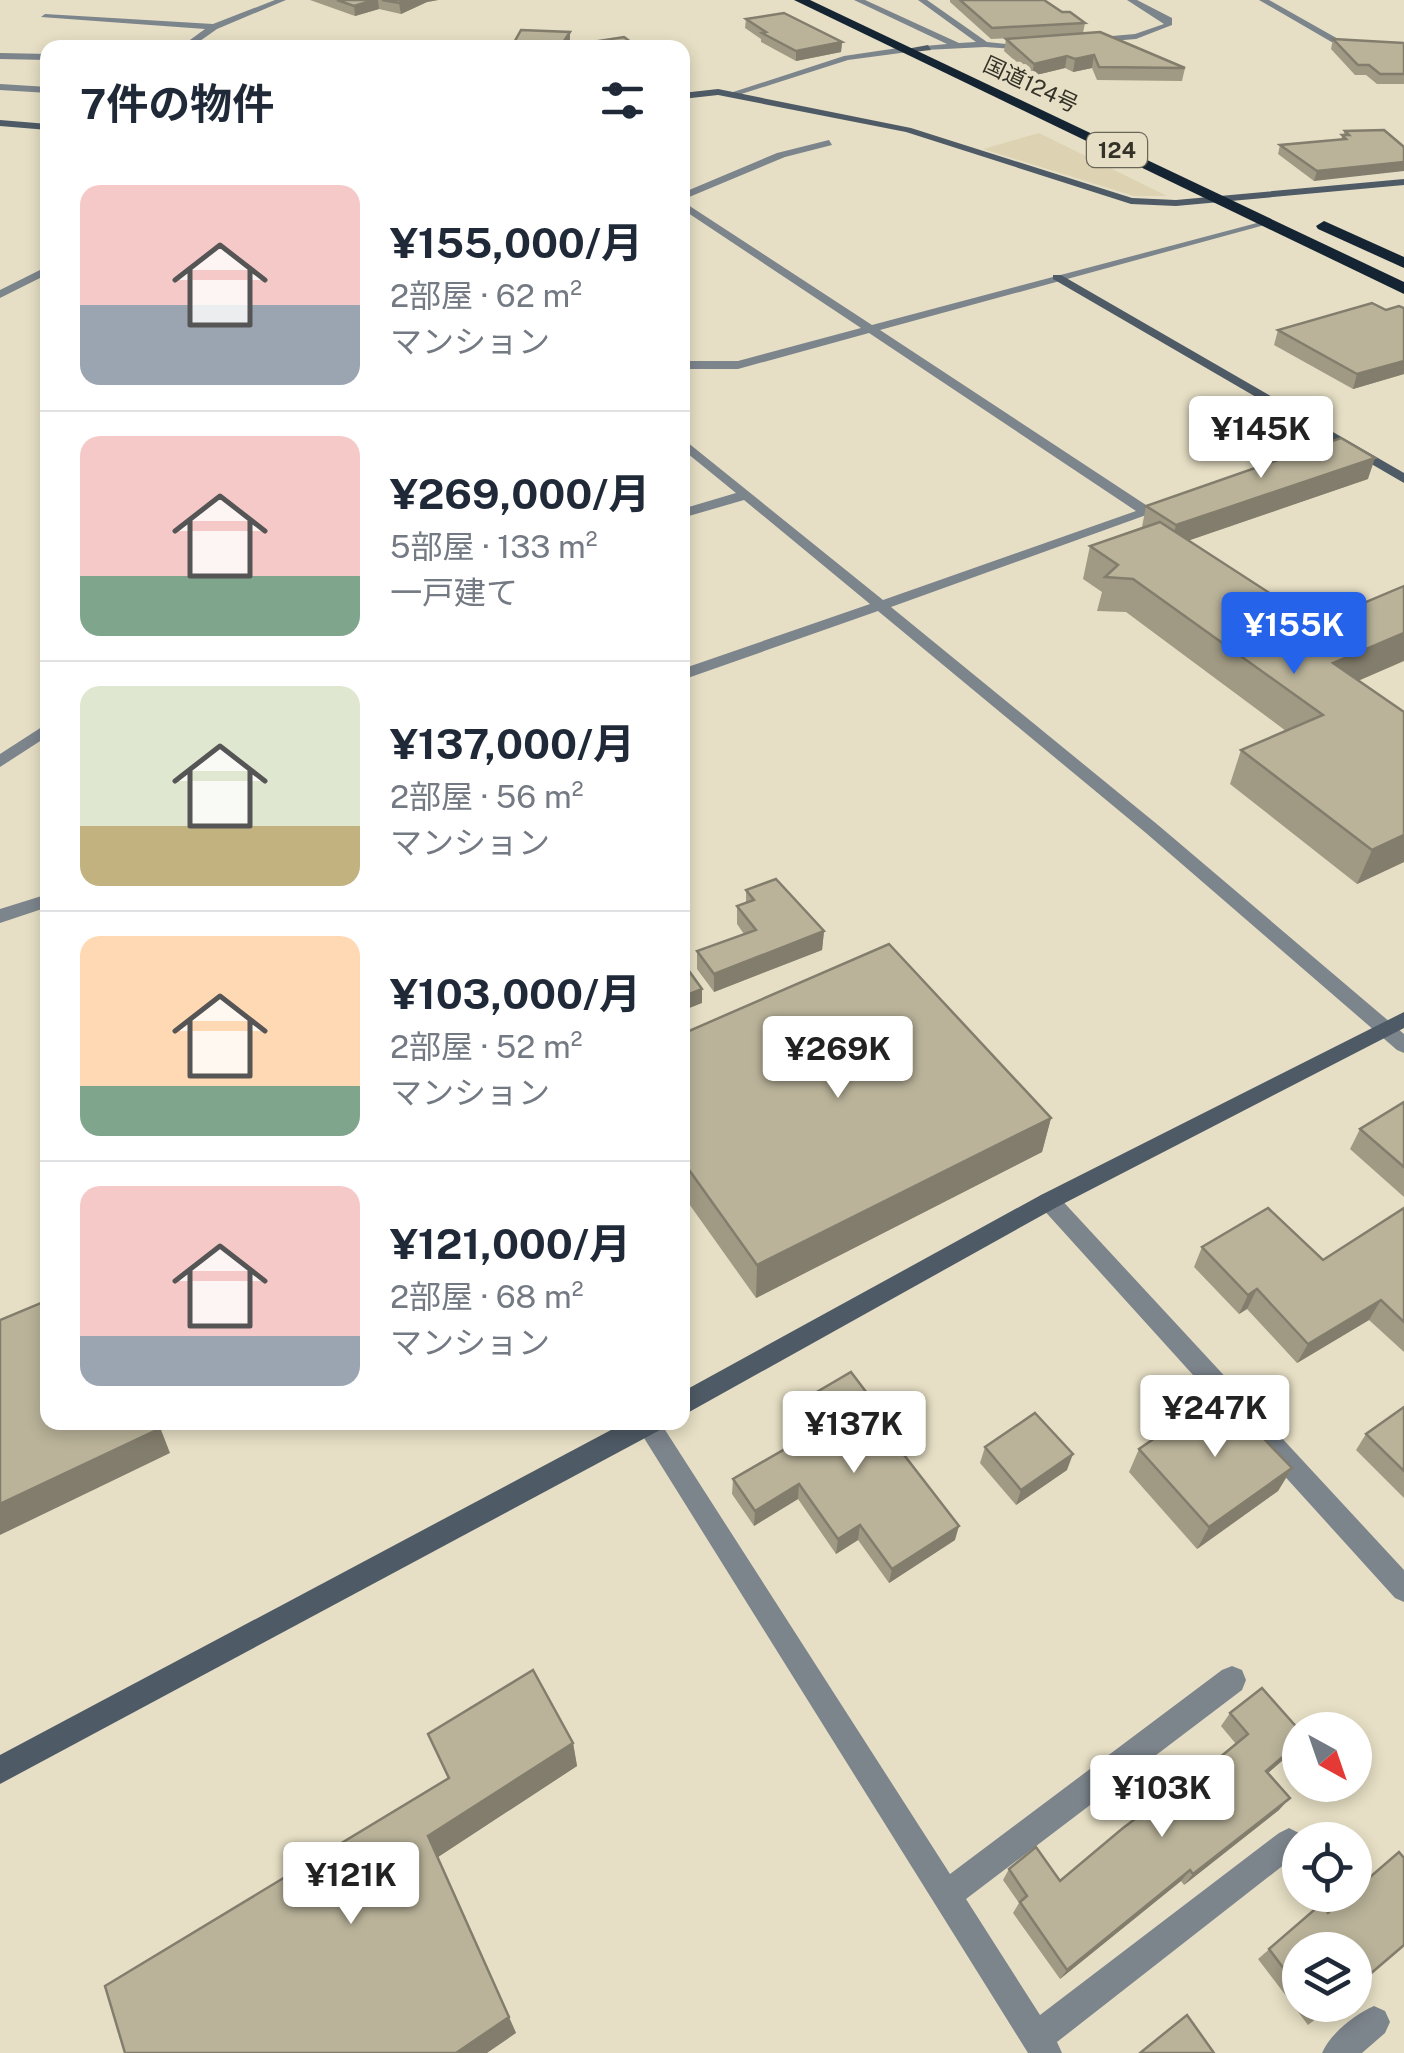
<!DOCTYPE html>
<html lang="ja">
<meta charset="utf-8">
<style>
:root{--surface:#fff;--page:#f6f6f7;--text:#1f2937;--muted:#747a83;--line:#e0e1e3;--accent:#2563eb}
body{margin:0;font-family:"Public Sans","Noto Sans JP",sans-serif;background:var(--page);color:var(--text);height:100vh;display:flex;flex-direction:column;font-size:38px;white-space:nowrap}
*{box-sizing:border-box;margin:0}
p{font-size:32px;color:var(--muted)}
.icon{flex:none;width:55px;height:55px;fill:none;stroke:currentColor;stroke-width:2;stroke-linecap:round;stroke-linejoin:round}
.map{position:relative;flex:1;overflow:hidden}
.drawer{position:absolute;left:40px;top:40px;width:650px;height:1390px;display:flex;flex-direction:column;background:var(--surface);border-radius:20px;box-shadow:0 5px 15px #0003}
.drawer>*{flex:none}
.needle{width:65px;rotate:140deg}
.controls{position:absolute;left:1282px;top:1712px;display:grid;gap:20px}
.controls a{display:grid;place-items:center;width:90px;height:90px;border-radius:50%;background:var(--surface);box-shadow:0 5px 15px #0003;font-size:50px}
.price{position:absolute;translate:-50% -85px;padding:0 22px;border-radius:10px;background:#fff;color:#222;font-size:32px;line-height:65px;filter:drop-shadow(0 2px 5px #0008)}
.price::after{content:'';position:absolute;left:50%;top:60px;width:30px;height:22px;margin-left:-15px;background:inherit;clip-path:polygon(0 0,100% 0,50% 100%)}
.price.active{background:var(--accent);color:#fff}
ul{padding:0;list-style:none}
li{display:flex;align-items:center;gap:30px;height:250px;padding:0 40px}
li+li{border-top:2px solid var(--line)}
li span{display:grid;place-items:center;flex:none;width:280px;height:200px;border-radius:20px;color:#555}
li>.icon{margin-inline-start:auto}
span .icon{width:120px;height:120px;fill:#fffc;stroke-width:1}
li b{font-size:42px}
h2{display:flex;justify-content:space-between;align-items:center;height:120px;padding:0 40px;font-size:42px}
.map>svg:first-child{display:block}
</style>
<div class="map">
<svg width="1404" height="2053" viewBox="0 0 1404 2053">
<rect width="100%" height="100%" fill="#e6dfc5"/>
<path fill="#ddd3b3" d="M1039 133 1167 196H1134L983 149Z"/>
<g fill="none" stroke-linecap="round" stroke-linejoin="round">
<g fill="#7c848c" fill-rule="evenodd">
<path d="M275 0H286L217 29 190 48H179L205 29 41 17 45 14 213 24Z"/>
<path d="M854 0H865L959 43 976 42 918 0H927L987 42 1034 47 1030 50 985 47 925 50V46L947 44Z"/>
<path d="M1127 0H1137L1172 18V25L1136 39 1086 43 1089 38 1135 34 1164 24Z"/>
<path d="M1259 0H1269L1340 40 1404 43V49L1335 44Z"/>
<path d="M905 47 908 52 848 60 735 96 727 94 844 56Z"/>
<path d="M0 53 48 54V60L0 59Z"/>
<path d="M0 84 48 87V93L0 90Z"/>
<path d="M829 140 832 145 785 157 682 200V193L777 153Z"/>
<path d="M682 201 872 325 1272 219V223L880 330 1149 507 1167 501 1174 505 891 607 1158 825 1404 1034V1053L1397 1050 1146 833 878 611 682 680V669L870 604 744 500 682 518V509L736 493 682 449V438L883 600 1136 511 869 333 738 369H682V361H738L861 328 682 209Z"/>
<path d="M48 266V274L0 298V290Z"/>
<path d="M48 723V736L0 767V754Z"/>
<path d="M48 894V907L0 923V909Z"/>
<path d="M1049 1192 1057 1195 1404 1570V1602L1395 1598 1041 1207 1038 1201 1041 1195Z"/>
<path d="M634 1422H660L950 1874 1222 1670 1232 1666 1242 1670 1246 1680 1242 1690 966 1899 1040 2015 1279 1833 1289 1828 1299 1833 1302 1840 1299 1853 1057 2042 1062 2053H1028Z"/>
<path d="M1374 2006 1385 2011 1390 2022 1385 2033 1362 2053H1322C1330 2034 1355 2014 1374 2006Z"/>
</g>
<g fill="#4e5a65" fill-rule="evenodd">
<path d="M928 45 931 50 905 53 901 50Z"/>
<path d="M718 89 911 128 1132 198 1176 200 1404 179V185L1176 206 1131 204 906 132 718 95 682 99V93Z"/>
<path d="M0 120 48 124V130L0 126Z"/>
<path d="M1053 275H1061L1404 473V483L1053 279Z"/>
<path d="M1404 1012V1028L1057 1207 682 1416V1392L1041 1195Z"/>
<path d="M626 1422H663L660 1430 0 1784V1755Z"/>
</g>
<g fill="#152433" fill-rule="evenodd">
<path d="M794 0H810L1404 282V294Z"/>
<path d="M1324 221 1404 257V268L1318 229 1316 226Z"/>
</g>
</g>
<g fill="#a09a84">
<path d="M310 0H438L427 2 401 14 379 9 355 16Z"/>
<path d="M950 0H1044L1062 12 1085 23 1083 33 1185 68 1182 81 1097 80 1092 68 1073 72 1065 68 1032 76 1004 51 1006 39 1031 37 991 39 950 2Z"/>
<path d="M746 19 842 42 841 52 796 61 761 42V39L745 28Z"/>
<path d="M1333 39 1404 43V84H1377L1366 75H1355L1331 49Z"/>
<path d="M1345 131 1404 147 1314 181 1278 154 1280 145 1341 139Z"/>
<path d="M1404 308V374L1353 389 1274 345 1278 330 1386 310Z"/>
<path d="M1368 479 1189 540 1358 681 1404 712V862L1357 884 1230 784 1241 750 1286 731 1126 612 1097 611 1102 592 1083 579 1090 546 1142 527 1146 506Z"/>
<path d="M746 890 824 931 822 950 714 992 697 969V951L744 934 737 924V906L746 903Z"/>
<path d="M682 1034 1051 1118 1042 1152 756 1298 682 1194Z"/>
<path d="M1404 1102V1197L1350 1149 1360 1129Z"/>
<path d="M1404 1208V1352L1369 1320 1297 1363 1247 1309 1239 1314 1194 1267 1202 1247 1323 1260Z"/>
<path d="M815 1393 898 1434 896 1444 955 1540 889 1583 858 1540 836 1554 798 1499 754 1526 732 1494 733 1479 784 1450 785 1438 821 1417 813 1408Z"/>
<path d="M1404 1407V1498L1356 1450 1366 1434Z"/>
<path d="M985 1447 1067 1470 1016 1505 980 1463Z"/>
<path d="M1139 1449 1292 1468 1278 1491 1197 1549 1129 1472Z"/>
<path d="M1230 1713 1300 1731V1744L1268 1773 1279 1810 1184 1885 1181 1881 1060 1979 1013 1913 1019 1903 1003 1880 1009 1869 1060 1881 1184 1787 1236 1744 1221 1726Z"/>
<path d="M428 1734 573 1743 577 1766 438 1857 516 2033 125 2053 448 1779Z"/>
<path d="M1321 1904 1300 1950V2005H1334L1308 2025 1258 1959Z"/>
</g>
<g fill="#827d6c">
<path d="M374 0H378L379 9 355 16 354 6Z"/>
<path d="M407 0H438L427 2 401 14 399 3Z"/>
<path d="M570 32V40L565 48H560Z"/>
<path d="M842 42 841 52 796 61V51Z"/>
<path d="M1094 55 1092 68 1073 72 1075 59Z"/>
<path d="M1067 56 1065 68 1032 76 1034 64Z"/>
<path d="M1404 162V171L1314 181 1317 171Z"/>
<path d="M1404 361V374L1353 389 1357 374Z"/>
<path d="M1375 458 1368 479 1170 547 1176 525Z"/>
<path d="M1404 633V661L1321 697 1333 663Z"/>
<path d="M1404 835V862L1357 884 1372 850Z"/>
<path d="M824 931 822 950 714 992V974Z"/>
<path d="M702 989V1003L682 1011V997Z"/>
<path d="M1051 1118 1042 1152 756 1298 757 1265Z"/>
<path d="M1257 1289 1247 1309 1239 1314 1248 1295Z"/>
<path d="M1381 1300 1369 1320 1297 1363 1308 1344Z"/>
<path d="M154 1422H158L170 1453 0 1535V1504Z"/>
<path d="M1073 1454 1067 1470 1016 1505 1021 1490Z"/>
<path d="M1292 1468 1278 1491 1197 1549 1209 1527Z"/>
<path d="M799 1484 798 1499 754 1526 755 1511Z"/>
<path d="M860 1525 858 1540 836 1554 838 1539Z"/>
<path d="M959 1526 955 1540 889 1583 892 1569Z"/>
<path d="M1300 1742 1295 1750 1256 1783 1266 1771Z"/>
<path d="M573 1743 577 1766 438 1857 516 2033 487 2053H456L428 1836Z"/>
<path d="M1290 1798 1279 1810 1184 1885 1193 1874Z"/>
<path d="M1190 1870 1181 1881 1060 1979 1067 1970Z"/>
</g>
<g fill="#bab39a" stroke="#827d6c" stroke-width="2.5">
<path d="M337 0H374L354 6Z"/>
<path d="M382 0H407L399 3Z"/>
<path d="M960 0H1044L1062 12H1070L1085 23 992 28Z"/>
<path d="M784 13 842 42 796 51 762 33 766 32 746 19Z"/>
<path d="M521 30 570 32 560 47 624 37 639 48H511Z"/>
<path d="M1100 32 1185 68 1099 67 1094 55 1075 59 1067 56 1034 64 1006 39Z"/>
<path d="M1333 39 1404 43V74H1380L1369 65H1358Z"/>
<path d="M1384 130 1404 147V162L1317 171 1280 145 1346 139 1342 135H1349L1345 131Z"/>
<path d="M1372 303 1386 310 1399 306 1404 308V361L1357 374 1278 330Z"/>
<path d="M1341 438 1375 458 1176 525 1146 506Z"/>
<path d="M1160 522 1288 605 1293 603 1321 621 1404 586V633L1333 663 1404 712V835L1372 850 1241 750 1323 715 1133 579 1105 577 1118 565 1090 546Z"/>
<path d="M776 879 824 931 714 974 697 951 756 930 737 906 754 900 746 890Z"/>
<path d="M889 944 1051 1118 757 1265 682 1160V1034Z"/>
<path d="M684 964 702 989 682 997V965Z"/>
<path d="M1404 1102V1167L1360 1129Z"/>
<path d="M1268 1208 1323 1260 1404 1208V1322L1381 1300 1308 1344 1257 1289 1248 1295 1202 1247Z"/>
<path d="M48 1300V1422H154L157 1430 0 1504V1320Z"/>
<path d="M851 1372 898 1434 891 1438 959 1526 892 1569 860 1525 838 1539 799 1484 755 1511 733 1479 790 1446 785 1438 830 1412 815 1393Z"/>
<path d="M1220 1393 1292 1468 1209 1527 1139 1449Z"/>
<path d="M1404 1407V1471L1366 1434Z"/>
<path d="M1035 1413 1073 1454 1021 1490 985 1447Z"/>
<path d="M533 1670 573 1743 428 1836 509 2017 456 2053H125L105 1986 449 1778 428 1734Z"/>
<path d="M1262 1688 1300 1731V1742L1266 1771 1290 1798 1193 1874 1190 1870 1067 1970 1020 1902 1027 1896 1009 1869 1036 1847 1060 1881 1123 1828 1182 1784 1184 1787 1248 1734 1230 1713Z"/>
<path d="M1399 1852 1404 1858V1945L1355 1987V1950H1300V1990L1269 1949 1321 1904 1328 1913 1349 1895H1355V1890Z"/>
<path d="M1312 2005H1334L1321 2017Z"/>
<path d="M1187 2015 1214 2053H1140Z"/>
</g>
<g text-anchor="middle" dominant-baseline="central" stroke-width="10" stroke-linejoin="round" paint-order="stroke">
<g font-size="22" fill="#343128" stroke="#e6dfc5">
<text transform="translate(1031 84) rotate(25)">国道124号</text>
</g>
<rect fill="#e6dfc5" stroke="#696557" stroke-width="2.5" x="1087" y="133" width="60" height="34" rx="8"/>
<g font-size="22" font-weight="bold" fill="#343128">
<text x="1117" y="150">124</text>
</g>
</g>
</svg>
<div class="controls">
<a><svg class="needle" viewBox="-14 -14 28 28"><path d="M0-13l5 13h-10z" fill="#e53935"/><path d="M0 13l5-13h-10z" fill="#747a83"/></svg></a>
<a><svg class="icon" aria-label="locate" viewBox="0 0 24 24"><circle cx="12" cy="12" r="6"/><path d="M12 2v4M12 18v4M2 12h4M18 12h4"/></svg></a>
<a><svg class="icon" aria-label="layers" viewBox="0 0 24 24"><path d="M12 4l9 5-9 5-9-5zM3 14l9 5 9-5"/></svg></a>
</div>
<b class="price" style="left:1261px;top:481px">¥145K</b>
<b class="price active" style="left:1294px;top:677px">¥155K</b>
<b class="price" style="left:838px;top:1101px">¥269K</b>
<b class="price" style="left:1215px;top:1460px">¥247K</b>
<b class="price" style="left:854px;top:1476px">¥137K</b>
<b class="price" style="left:1162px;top:1840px">¥103K</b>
<b class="price" style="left:351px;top:1927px">¥121K</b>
<section class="drawer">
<h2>7件の物件<svg class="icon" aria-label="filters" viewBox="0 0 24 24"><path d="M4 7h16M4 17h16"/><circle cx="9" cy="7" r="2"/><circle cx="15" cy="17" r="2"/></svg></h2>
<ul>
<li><span style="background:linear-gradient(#f6c9c9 60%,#9aa5b1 0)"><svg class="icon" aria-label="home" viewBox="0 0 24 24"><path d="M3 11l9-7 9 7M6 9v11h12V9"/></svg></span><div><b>¥155,000/月</b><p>2部屋 · 62 m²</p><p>マンション</p></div></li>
<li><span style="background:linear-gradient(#f6c9c9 70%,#7fa58c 0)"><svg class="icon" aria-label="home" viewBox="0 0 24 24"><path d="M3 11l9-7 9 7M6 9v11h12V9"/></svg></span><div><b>¥269,000/月</b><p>5部屋 · 133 m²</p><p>一戸建て</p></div></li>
<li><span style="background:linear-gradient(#dfe7d0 70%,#c2b280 0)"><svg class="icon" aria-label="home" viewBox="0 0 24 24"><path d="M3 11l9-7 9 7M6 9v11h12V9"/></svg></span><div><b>¥137,000/月</b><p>2部屋 · 56 m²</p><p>マンション</p></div></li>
<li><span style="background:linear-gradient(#ffd9b3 75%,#7fa58c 0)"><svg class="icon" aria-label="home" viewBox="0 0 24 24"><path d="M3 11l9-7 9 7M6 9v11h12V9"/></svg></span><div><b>¥103,000/月</b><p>2部屋 · 52 m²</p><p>マンション</p></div></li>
<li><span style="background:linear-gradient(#f6c9c9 75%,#9aa5b1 0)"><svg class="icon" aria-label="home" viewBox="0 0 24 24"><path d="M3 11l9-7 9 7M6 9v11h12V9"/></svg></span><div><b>¥121,000/月</b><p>2部屋 · 68 m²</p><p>マンション</p></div></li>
</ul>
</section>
</div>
